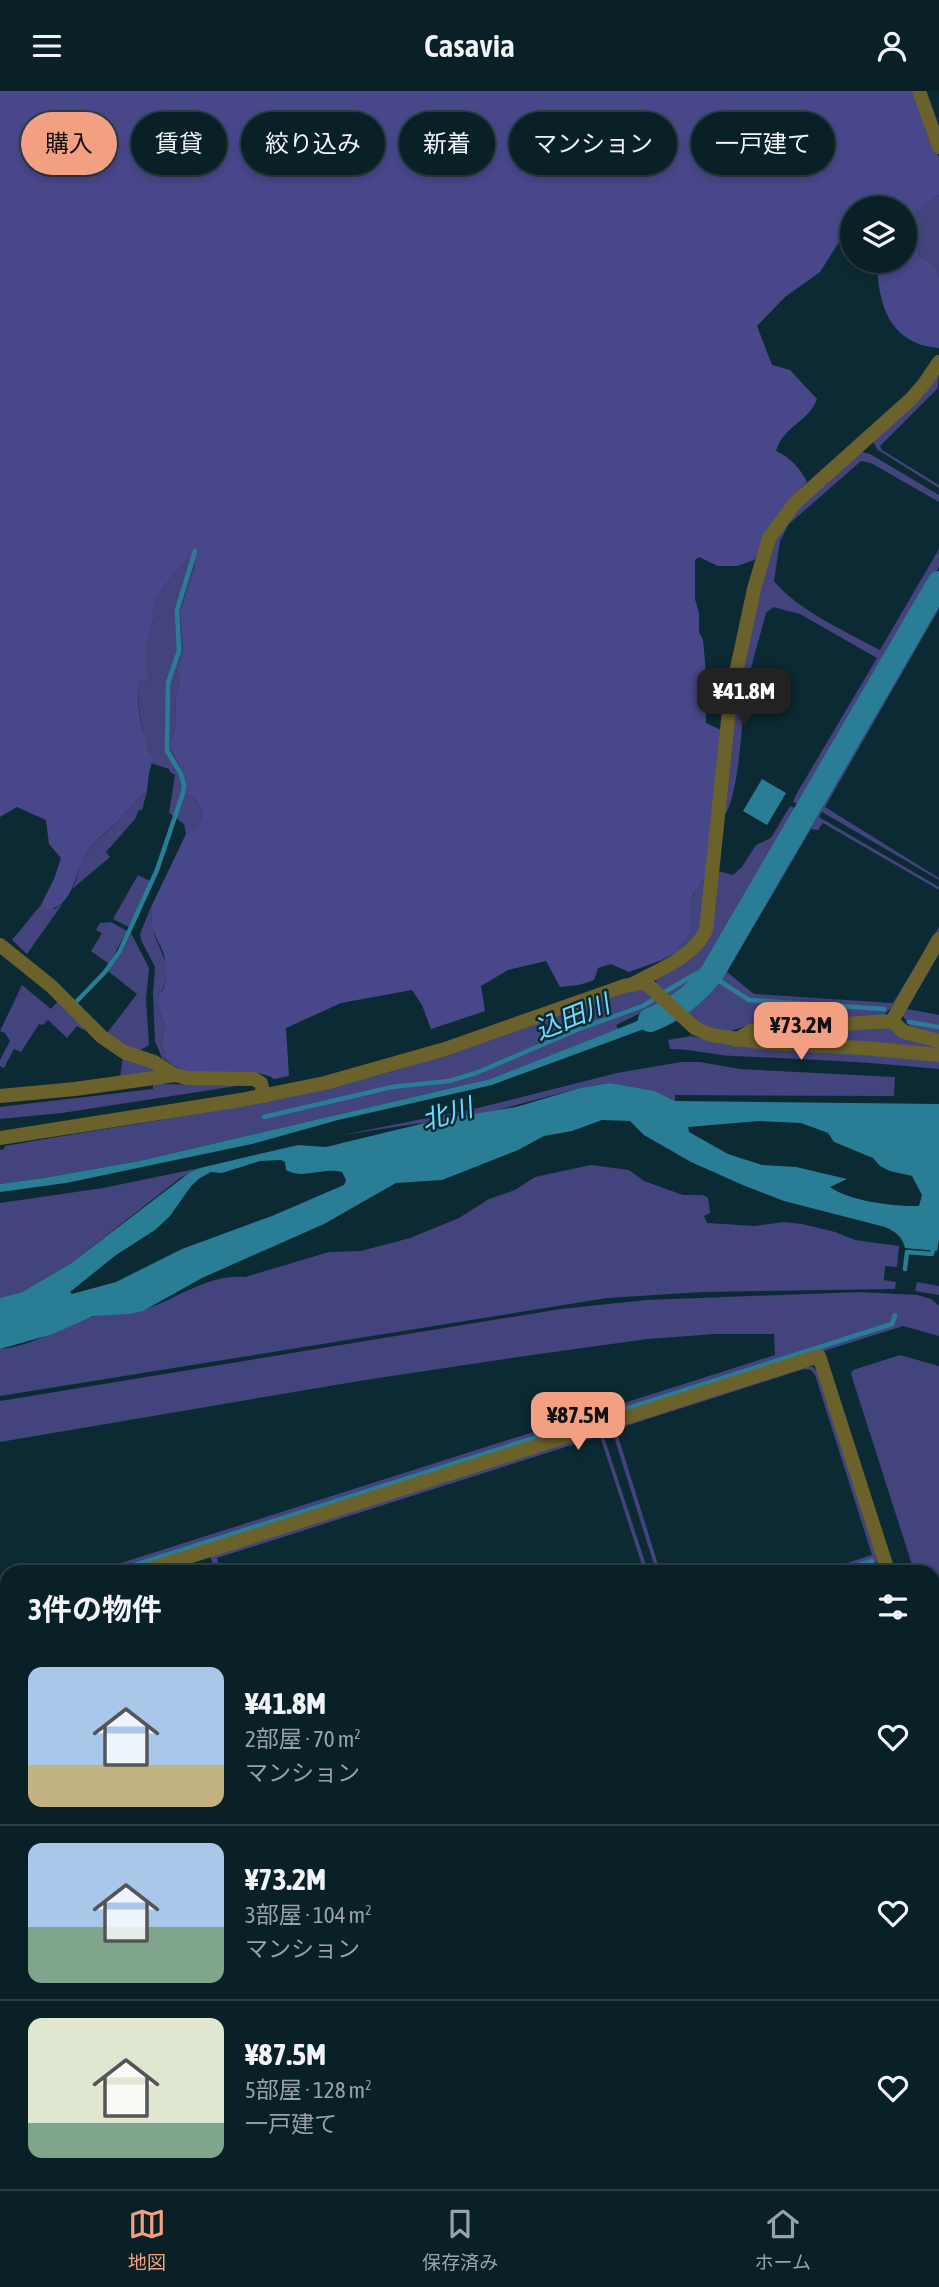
<!DOCTYPE html>
<html lang="ja">
<meta charset="utf-8">
<style>
:root{--surface:#092026;--page:#12282e;--text:#f1f3f6;--muted:#99a3a7;--line:#293e43;--accent:#f3a082}
body{margin:0;font-family:"Asap Condensed","Noto Sans JP",sans-serif;background:var(--page);color:var(--text);height:100vh;display:flex;flex-direction:column;font-size:26px;white-space:nowrap}
*{box-sizing:border-box;margin:0}
p{font-size:23px;color:var(--muted)}
.icon{flex:none;width:38px;height:38px;fill:none;stroke:currentColor;stroke-width:2;stroke-linecap:round;stroke-linejoin:round}
.map{position:relative;flex:1;overflow:hidden}
.drawer{position:absolute;left:0px;top:1474px;width:940px;height:625px;display:flex;flex-direction:column;background:var(--surface);border-radius:21px 21px 0 0;box-shadow:0 4px 10px #0003,0 0 0 2px var(--line)}
.drawer>*{flex:none}
.hud{position:absolute;left:21px;top:21px;width:898px;height:63px;display:flex;gap:14px}
.buttons{position:absolute;left:840px;top:105px;display:grid;gap:14px}
.buttons a{display:grid;place-items:center;width:77px;height:77px;border-radius:50%;background:var(--surface);box-shadow:0 4px 10px #0003,0 0 0 2px var(--line);font-size:35px}
.price{position:absolute;translate:-50% -60px;padding:0 16px;border-radius:14px;background:var(--accent);color:#111;font-size:23px;line-height:46px;filter:drop-shadow(0 2px 4px #0008)}
.price::after{content:'';position:absolute;left:50%;top:42px;width:21px;height:16px;margin-left:-10px;background:inherit;clip-path:polygon(0 0,100% 0,50% 100%)}
.price.current{background:#222;color:#fff}
ul{padding:0;list-style:none}
li{display:flex;align-items:center;gap:21px;height:175px;padding:0 28px}
li+li{border-top:2px solid var(--line)}
li span{display:grid;place-items:center;flex:none;width:196px;height:140px;border-radius:14px;color:#555}
li>.icon{margin-inline-start:auto}
span .icon{width:84px;height:84px;fill:#fffc;stroke-width:1}
li b{font-size:30px}
h2{display:flex;justify-content:space-between;align-items:center;height:84px;padding:0 28px;font-size:30px}
.chip{padding:0 24px;border-radius:32px;background:var(--surface);box-shadow:0 4px 10px #0003,0 0 0 2px var(--line);font-size:24px;line-height:63px}
.chip.current{background:var(--accent);color:#111}
header{display:flex;justify-content:space-between;align-items:center;height:91px;padding:0 28px;background:var(--surface);font-size:32px;font-weight:600}
.dock{display:flex;justify-content:space-around;align-items:center;height:98px;border-top:2px solid var(--line);background:var(--surface);font-size:19px;color:var(--muted)}
.dock a{display:grid;justify-items:center;gap:4px}
.dock .current{color:var(--accent)}
.map>svg:first-child{display:block}
</style>
<header><svg class="icon" aria-label="menu" viewBox="0 0 24 24"><path d="M4 6h16M4 12h16M4 18h16"/></svg>Casavia<svg class="icon" aria-label="person" viewBox="0 0 24 24"><circle cx="12" cy="8" r="4"/><path d="M4 21q1-7 8-7t8 7"/></svg></header>
<div class="map">
<svg width="939" height="2098" viewBox="0 0 939 2098">
<rect width="100%" height="100%" fill="#0c2a33"/>
<g fill="#43447d">
<path d="M939 104V187L936 175 920 165 911 124Z"/>
<path d="M939 279 938 297 880 355 882 359 939 394V397L878 359 873 351Z"/>
<path d="M862 361 870 363 939 404V411L871 372 861 370 789 433 780 450 774 490C796 518 848 542 880 559L939 458V476L800 714 793 711 797 702 877 567 800 523 773 516 766 522C760 545 753 567 748 590 741 621 741 707 722 728L729 651 757 505 773 450 788 426Z"/>
<path d="M188 468 195 473 180 520 183 561 177 579 180 589 176 605 175 637 169 654 185 685 186 702 196 710 203 722 197 740 186 743 184 733 169 722 175 684 170 681 169 678 151 672C153 662 146 654 144 644 140 627 137 610 139 591L150 588C142 563 145 557 152 534 154 527 152 519 155 512 162 495 176 481 188 468Z"/>
<path d="M939 507V518L825 716 939 787V789L822 721 819 726 939 796V799L823 732 818 739 811 738 727 881 754 903 893 912 939 836V840L898 910 883 925 751 934C743 935 737 939 729 940 715 943 696 931 687 922L704 905 722 880Z"/>
<path d="M147 700 142 719H139L135 728 106 761 110 766 72 798C78 788 78 777 83 767 91 752 106 743 117 731 128 720 135 709 147 700Z"/>
<path d="M790 715 797 718 712 869 691 896 674 909 656 892 657 886 690 866 717 780 733 784 742 776 756 754 771 747Z"/>
<path d="M707 783 701 832 695 848 679 860 676 856C701 836 683 824 694 802 697 796 703 789 707 783Z"/>
<path d="M138 784 150 790 129 836 113 828Z"/>
<path d="M63 812 27 863 12 849 41 814 55 818Z"/>
<path d="M151 816C152 824 151 832 153 839 162 869 178 878 156 909L165 937 161 952 167 970 162 967 155 950 153 903 155 876 141 849 140 843Z"/>
<path d="M111 831 127 840 109 873 91 860 102 842 96 839 100 832Z"/>
<path d="M131 842 149 877 146 908 149 954 139 960 127 958 107 942 137 903 108 880 122 861Z"/>
<path d="M939 858V863L907 918 939 924V946L911 938 902 923Z"/>
<path d="M22 894 51 918 59 909 85 936 83 939 77 935 67 947 48 929 43 934 39 933 21 961 14 958 4 977 0 975V969L10 950 5 942 0 940Z"/>
<path d="M644 899 659 913 616 934 618 938 490 988 139 1070 44 1087 0 1093V1059L4 1058 5 1055C111 1036 219 1022 325 998 429 974 529 935 630 900Z"/>
<path d="M889 936 939 953V958L756 945Z"/>
<path d="M691 945 709 949 939 969V978C871 971 803 968 734 965 712 964 693 958 670 958L668 949Z"/>
<path d="M123 966 159 980 120 986Z"/>
<path d="M681 971H700L740 978 895 986 894 1005 675 1004V1010L655 1000 610 992 580 997 487 1022 342 1044 478 1017 617 982Z"/>
<path d="M153 993 243 994 62 1022 0 1028V1016L153 998Z"/>
<path d="M591 1074 629 1079 644 1090 683 1104H703L708 1107 710 1122 704 1125 707 1132 755 1135 784 1131 802 1133 835 1141 855 1149 899 1155 897 1176 885 1175 884 1189 896 1191 895 1198 703 1201 607 1207 0 1305V1258C33 1255 60 1236 91 1226 108 1221 128 1225 144 1219 178 1207 208 1183 245 1186L329 1161 361 1160 410 1147 459 1127 489 1108 515 1099 535 1086Z"/>
<path d="M200 1077 180 1087 70 1173 22 1201 0 1207V1112L103 1097Z"/>
<path d="M917 1191 939 1195V1204L915 1200Z"/>
<path d="M860 1201 917 1204 931 1208 939 1215V1245L903 1235 128 1480H96L775 1264 774 1243H716L648 1248 532 1264 365 1289 0 1351V1310L561 1218 646 1209Z"/>
<path d="M900 1264 939 1275V1560L933 1540V1480H914L851 1283 853 1279Z"/>
<path d="M807 1275 813 1276 817 1281 878 1471 849 1480H822L872 1464 815 1284 811 1279 804 1278 623 1336 619 1340 618 1345 660 1480H656L611 1336Z"/>
<path d="M602 1340 648 1480H644L600 1345 217 1467 220 1480H215L210 1465Z"/>
<path d="M933 1638 939 1657V1715L933 1695Z"/>
</g>
<path fill="#47478a" d="M0 0H913L929 49 939 66V104L911 125 920 165 936 175 939 187V257C889 253 878 213 877 170H905V117H864L856 114 852 117 849 135 820 181 785 206 757 235 772 274 790 279 817 308C809 331 784 334 776 360 791 367 800 377 807 391L792 406 754 469 737 475H718L699 466 695 469V508L699 522V541L703 549 706 581V632L721 639 707 783 693 803 690 817 691 838 684 850 677 856 679 860 662 869 629 881 611 873 598 877 594 889 579 894 560 896 546 870 508 879 481 895 485 920 431 938 422 914 412 899 341 912 286 937 289 985 274 988C258 975 208 987 187 981 180 979 173 974 167 970L161 952 165 937 156 909 164 897 167 885 164 863 152 837 151 816 186 743 197 739 203 722 196 710 186 702 185 685 169 654 175 637 176 605 180 589 177 579 183 561 180 520 195 474 188 468C176 481 162 495 155 512 152 519 154 527 152 534 145 557 143 564 150 588L139 591C136 618 142 643 153 668L149 682 147 700C135 709 128 720 117 731 108 740 97 748 89 758 74 776 77 813 48 819L41 814 54 788 61 767 49 753 46 729 17 716 0 726Z"/>
<g fill="#297e96" fill-rule="evenodd">
<path d="M762 688 786 702 767 734 743 720Z"/>
<path d="M663 917 674 927 492 994 338 1029 252 1053 66 1092 0 1101V1093L44 1087 139 1070 490 988 635 931Z"/>
<path d="M610 992 655 1000 675 1010 939 1013V1148L937 1160 905 1157C902 1145 896 1141 885 1136L784 1110 745 1095 691 1071 644 1044 630 1030 602 1029 572 1040 544 1045 518 1059 442 1089 396 1092 324 1133 202 1187 143 1220 129 1223 93 1225 53 1243 0 1258V1207L22 1201 70 1173 189 1082 200 1077 298 1054 326 1056 437 1029 516 1016 580 997ZM759 1030 801 1032 828 1042 834 1051 873 1067 880 1075 890 1080 912 1085 922 1104 919 1115C897 1116 848 1110 830 1096L847 1088 796 1076 762 1074 728 1063 689 1041 688 1036ZM281 1069 285 1071 286 1079C303 1089 323 1076 342 1081L346 1089 344 1094 272 1125 182 1158 116 1191 72 1203 70 1201 116 1164 155 1139 170 1125 191 1095 200 1087 211 1081 222 1082 260 1070Z"/>
</g>
<g fill="none" stroke-linecap="round" stroke-linejoin="round">
<g stroke="#297e96" stroke-width="4.5">
<path d="M663 902 697 882 718 889 749 909 884 918"/>
<path d="M76 911 105 881 120 860 157 779 183 702 184 694 181 683 167 660 168 592 179 560 177 519 195 460"/>
<path d="M909 931 939 936"/>
<path d="M264 1026 392 996 449 990 476 982 579 938 643 915 656 907"/>
<path d="M905 1178 907 1161 932 1163 933 1159"/>
<path d="M116 1480 892 1233 895 1224"/>
<path d="M839 1480 872 1470"/>
<path d="M6 1515H7"/>
<path d="M0 1579 7 1591"/>
<path d="M933 1661 939 1681"/>
<path d="M625 2091 627 2098"/>
</g>
<path stroke="#297e96" stroke-width="24" d="M650 929C676 919 694 904 712 882L939 492"/>
<g stroke="#6b622b" stroke-width="14">
<path d="M919 0 939 56"/>
<path d="M0 854 51 895 102 946 124 961 154 971 175 984 187 987 254 988 261 992 264 1005"/>
<path d="M633 893C658 879 694 866 706 839L730 610 754 498 769 447 795 412 911 308 924 293 939 271"/>
<path d="M892 930 939 848"/>
<path d="M736 949 751 940 762 938 892 930 904 941 939 950"/>
<path d="M0 1005 75 998 175 984"/>
<path d="M0 1047 241 1009 325 992 445 958 624 895 640 892 647 893 695 937 711 944 767 952 864 957 939 964"/>
<path d="M144 1480 819 1265 888 1480"/>
<path d="M933 1618 939 1637"/>
</g>
<g stroke="#928321" stroke-width="18">
<path d="M0 1529 7 1543"/>
<path d="M292 2091 295 2098"/>
</g>
</g>
<g text-anchor="middle" dominant-baseline="central" stroke-width="5" stroke-linejoin="round" paint-order="stroke">
<g font-size="26" font-style="italic" fill="#6edcfe" stroke="#0c2a33">
<text transform="translate(572 926) rotate(-22)">込田川</text>
<text transform="translate(447 1023) rotate(-17)">北川</text>
</g>
</g>
</svg>
<div class="buttons">
<a><svg class="icon" aria-label="layers" viewBox="0 0 24 24"><path d="M12 4l9 5-9 5-9-5zM3 14l9 5 9-5"/></svg></a>
</div>
<b class="price current" style="left:744px;top:637px">¥41.8M</b>
<b class="price" style="left:801px;top:971px">¥73.2M</b>
<b class="price" style="left:578px;top:1361px">¥87.5M</b>
<div class="hud">
<a class="chip current">購入</a>
<a class="chip">賃貸</a>
<a class="chip">絞り込み</a>
<a class="chip">新着</a>
<a class="chip">マンション</a>
<a class="chip">一戸建て</a>
</div>
<section class="drawer">
<h2>3件の物件<svg class="icon" aria-label="filters" viewBox="0 0 24 24"><path d="M4 7h16M4 17h16"/><circle cx="9" cy="7" r="2"/><circle cx="15" cy="17" r="2"/></svg></h2>
<ul>
<li><span style="background:linear-gradient(#a9c7e8 70%,#c2b280 0)"><svg class="icon" aria-label="home" viewBox="0 0 24 24"><path d="M3 11l9-7 9 7M6 9v11h12V9"/></svg></span><div><b>¥41.8M</b><p>2部屋 · 70 m²</p><p>マンション</p></div><svg class="icon" aria-label="heart" viewBox="0 0 24 24"><path d="M12 20l-8-8c-3-5 5-10 8-4 3-6 11-1 8 4z"/></svg></li>
<li><span style="background:linear-gradient(#a9c7e8 60%,#7fa58c 0)"><svg class="icon" aria-label="home" viewBox="0 0 24 24"><path d="M3 11l9-7 9 7M6 9v11h12V9"/></svg></span><div><b>¥73.2M</b><p>3部屋 · 104 m²</p><p>マンション</p></div><svg class="icon" aria-label="heart" viewBox="0 0 24 24"><path d="M12 20l-8-8c-3-5 5-10 8-4 3-6 11-1 8 4z"/></svg></li>
<li><span style="background:linear-gradient(#dfe7d0 75%,#7fa58c 0)"><svg class="icon" aria-label="home" viewBox="0 0 24 24"><path d="M3 11l9-7 9 7M6 9v11h12V9"/></svg></span><div><b>¥87.5M</b><p>5部屋 · 128 m²</p><p>一戸建て</p></div><svg class="icon" aria-label="heart" viewBox="0 0 24 24"><path d="M12 20l-8-8c-3-5 5-10 8-4 3-6 11-1 8 4z"/></svg></li>
</ul>
</section>
</div>
<nav class="dock">
<a class="current"><svg class="icon" aria-label="map" viewBox="0 0 24 24"><path d="M3 6l6-2 6 2 6-2v14l-6 2-6-2-6 2zM9 4v14M15 6v14"/></svg>地図</a>
<a><svg class="icon" aria-label="saved" viewBox="0 0 24 24"><path d="M7 4h10v16l-5-4-5 4z"/></svg>保存済み</a>
<a><svg class="icon" aria-label="home" viewBox="0 0 24 24"><path d="M3 11l9-7 9 7M6 9v11h12V9"/></svg>ホーム</a>
</nav>
